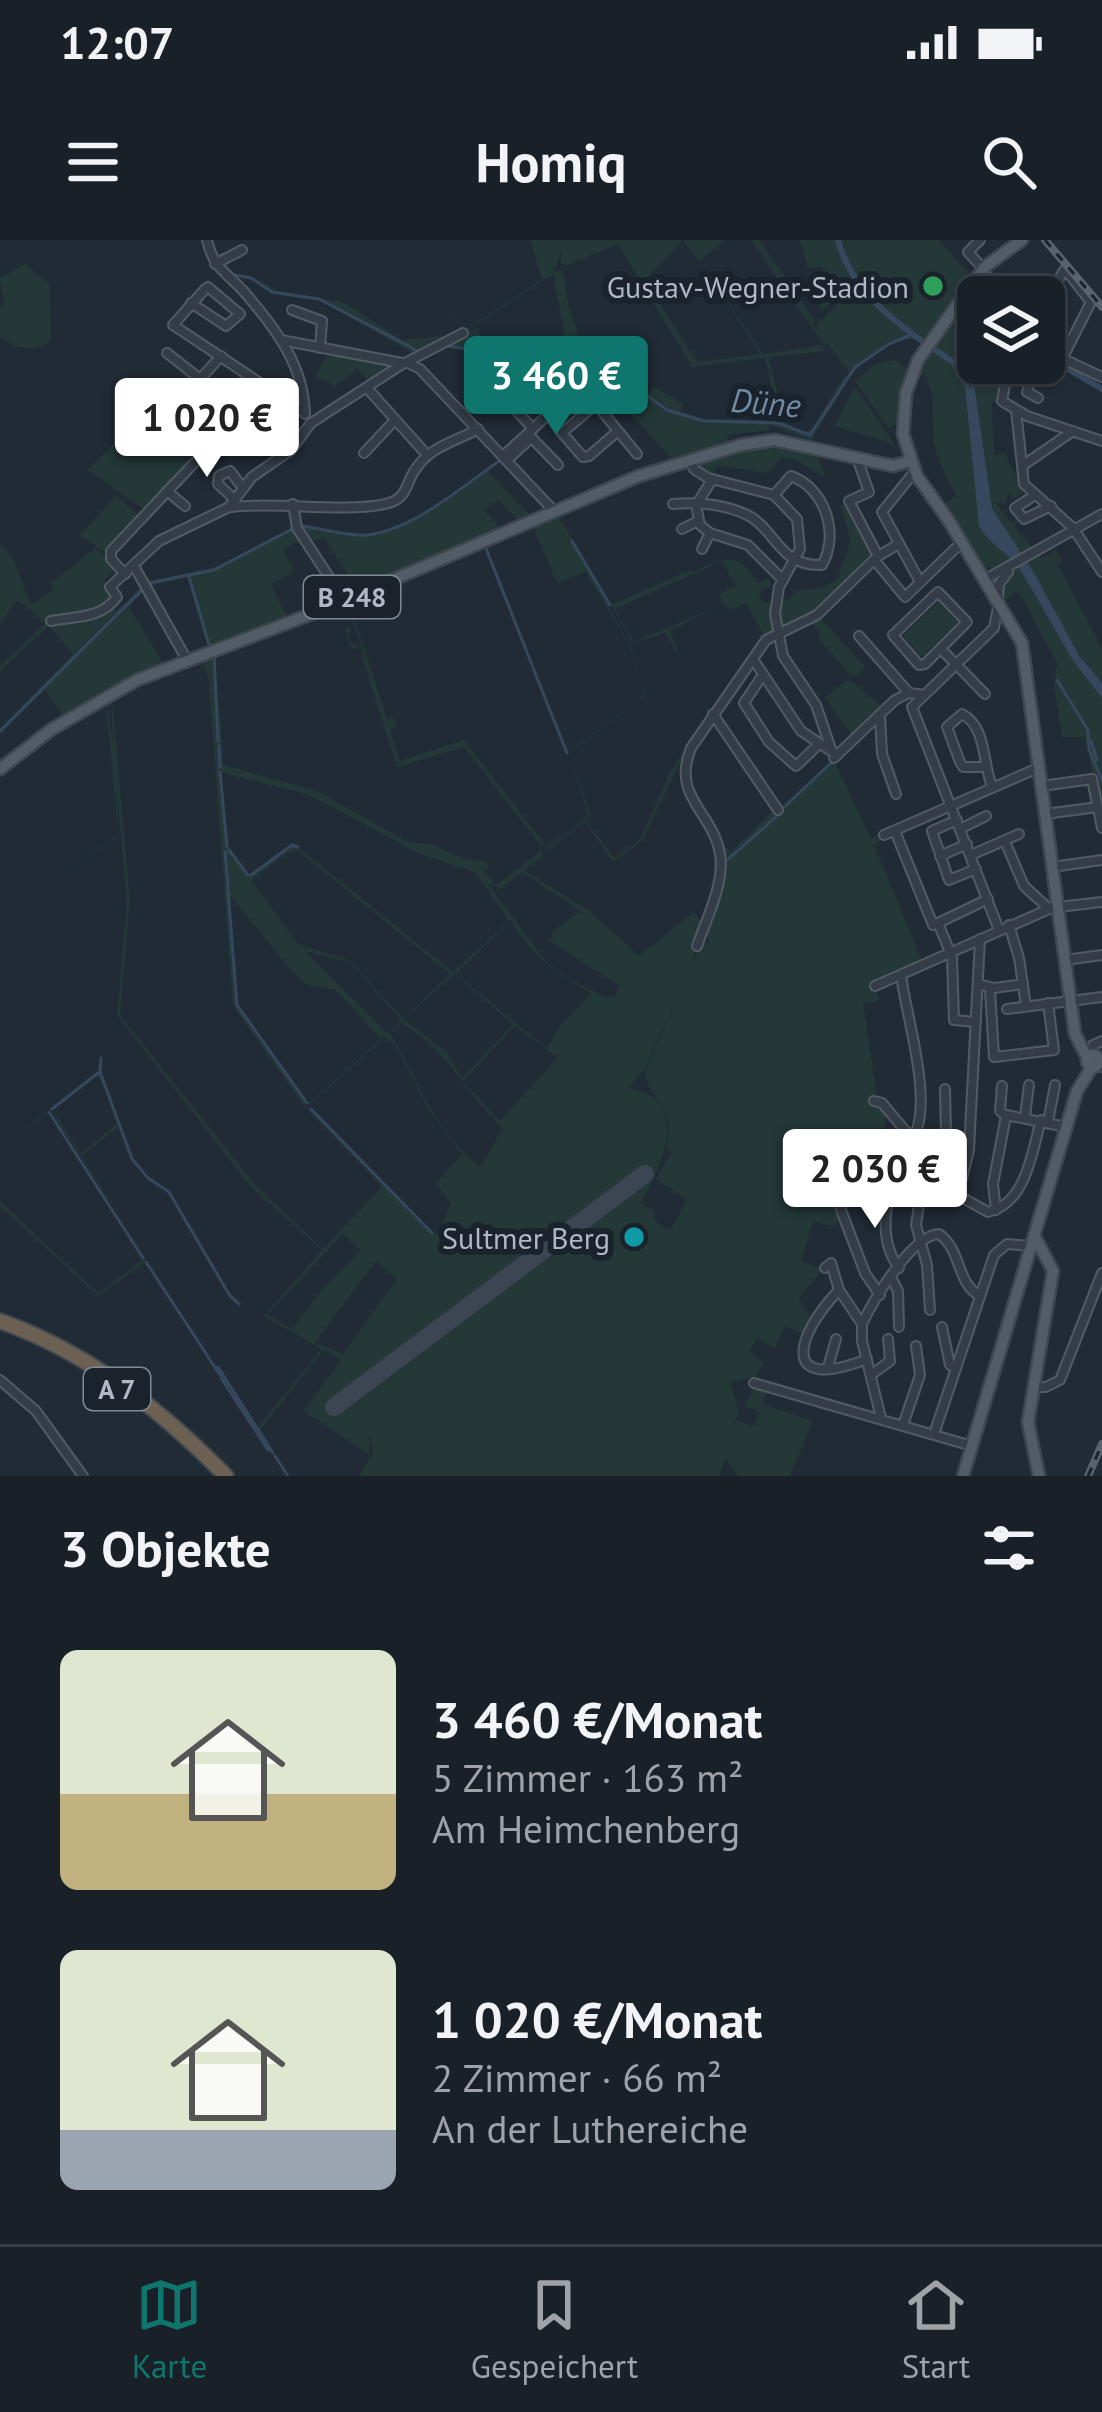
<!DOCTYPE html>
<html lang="de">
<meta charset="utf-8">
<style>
:root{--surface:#192028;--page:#222830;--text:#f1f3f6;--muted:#9fa3a8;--line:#373e45;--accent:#0f766e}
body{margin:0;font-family:"PT Sans",sans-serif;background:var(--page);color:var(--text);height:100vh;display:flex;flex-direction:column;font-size:45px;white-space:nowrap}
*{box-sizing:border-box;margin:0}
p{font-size:39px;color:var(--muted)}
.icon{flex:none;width:66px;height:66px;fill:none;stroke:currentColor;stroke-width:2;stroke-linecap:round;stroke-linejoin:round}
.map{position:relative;height:1236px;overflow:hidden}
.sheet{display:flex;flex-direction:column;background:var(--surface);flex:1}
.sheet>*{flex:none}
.controls{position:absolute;left:957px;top:36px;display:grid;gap:24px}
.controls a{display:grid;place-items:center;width:108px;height:108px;border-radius:18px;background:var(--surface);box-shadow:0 3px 9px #0004,0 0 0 3px var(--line);font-size:60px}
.price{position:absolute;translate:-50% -102px;padding:0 27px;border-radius:12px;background:#fff;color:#222;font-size:39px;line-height:78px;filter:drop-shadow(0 3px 6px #0008)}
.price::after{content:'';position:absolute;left:50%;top:72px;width:36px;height:27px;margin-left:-18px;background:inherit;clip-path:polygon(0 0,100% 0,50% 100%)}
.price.active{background:var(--accent);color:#fff}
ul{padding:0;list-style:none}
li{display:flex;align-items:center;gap:36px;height:300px;padding:0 60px}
li span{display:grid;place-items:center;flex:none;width:336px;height:240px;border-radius:18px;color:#555}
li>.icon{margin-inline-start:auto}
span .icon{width:144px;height:144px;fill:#fffc;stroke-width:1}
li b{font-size:51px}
h2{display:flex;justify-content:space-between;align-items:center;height:144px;padding:0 60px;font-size:51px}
.status{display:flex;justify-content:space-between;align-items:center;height:84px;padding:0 60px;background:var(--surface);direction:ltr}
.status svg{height:33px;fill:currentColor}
header{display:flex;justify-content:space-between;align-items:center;height:156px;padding:0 60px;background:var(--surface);font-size:54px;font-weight:700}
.tab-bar{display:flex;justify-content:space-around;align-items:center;height:168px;border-top:3px solid var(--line);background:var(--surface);font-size:33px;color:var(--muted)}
.tab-bar a{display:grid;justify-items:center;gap:6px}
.tab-bar .active{color:var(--accent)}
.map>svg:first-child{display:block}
</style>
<div class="status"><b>12:07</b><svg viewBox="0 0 49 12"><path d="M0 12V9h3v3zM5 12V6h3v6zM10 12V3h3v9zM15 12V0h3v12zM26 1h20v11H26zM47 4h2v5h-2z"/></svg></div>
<header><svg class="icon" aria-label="menu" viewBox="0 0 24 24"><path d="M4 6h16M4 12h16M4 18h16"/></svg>Homiq<svg class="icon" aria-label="search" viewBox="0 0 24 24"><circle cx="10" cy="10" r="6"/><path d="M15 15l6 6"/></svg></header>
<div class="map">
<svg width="1102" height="1236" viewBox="0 0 1102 1236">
<rect width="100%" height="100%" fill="#212b36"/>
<g fill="#243838" fill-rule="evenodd">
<path d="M397 0 464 91 542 39 530 0H725L699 22 683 0 645 40 697 122 760 114 714 41 763 114 824 105 751 0H759L816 82H811L817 90 818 83 836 66 834 62 822 70 812 38 822 32 821 27 808 28 800 0H938L972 36 924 101C897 92 867 115 852 136L828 104 822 108 826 111 769 117 784 182 805 192 811 190 845 135 850 138 811 200 770 185V190L727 195 729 203 674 220 601 144 587 152 585 148 602 136 578 114 576 104 562 119 555 117 554 104 493 113 447 104 478 87 485 109 566 101 553 34 464 92ZM618 4 692 127 765 118 779 180 704 179 681 172 683 164 654 147 648 154 631 141 615 139 584 111 568 64 563 29 554 33 563 5 560 23 567 25Z"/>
<path d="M25 24 50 45 51 100C37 113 14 109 0 97V67L4 64 0 38Z"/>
<path d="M260 40 278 51 343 62 402 100 453 95 414 114 321 61 274 54 258 43Z"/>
<path d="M977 42 982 57H978V123H1009L1002 161 992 163 994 216 1004 213 1024 251 1014 258 1011 254 1006 257 1007 262 1003 264 1000 261 997 264 1011 283 1022 279 1014 286 1040 317 1049 316 1055 309 1063 321 1058 325 1102 408V582L1085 497H1062L1054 447 1057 423 1020 354 1016 352 1004 363 1001 360 1006 336 998 328 983 327 984 333 969 303 943 265 956 255C947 237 938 223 934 202 931 180 937 154 925 135L913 136Z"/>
<path d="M330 111 394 122 396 127 371 143 357 129 335 146 315 136Z"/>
<path d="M896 120 907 129 899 181 889 189 855 141 877 123Z"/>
<path d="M854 149H857L899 211 887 202 835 186Z"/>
<path d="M189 151 227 182V186L206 208 187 198 201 211 145 270 88 230 146 170 161 179Z"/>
<path d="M768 201 814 208 826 238 794 219 781 218 769 233 720 226 714 228 712 237 705 235 694 223Z"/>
<path d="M500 218 503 220 488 231 531 276 519 281 499 260 484 270 500 287 357 348 324 298 308 302 298 285C319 287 345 295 366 294 407 291 469 245 500 218Z"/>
<path d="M116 256 140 276 105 312 80 295Z"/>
<path d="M591 257 593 260 558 275 611 365 690 330 692 332C726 318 736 309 758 343L768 338 773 346 762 349 759 357 765 363H773L778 387C754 413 698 482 686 512 682 522 682 538 685 548 700 595 728 594 713 651L716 613 686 556 681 521 643 600 613 622 585 582 524 630 588 670 639 716 694 672 703 684 691 728 702 702 710 704 705 688 723 622 730 616 723 619C711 564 655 532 715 479L776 572 832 521 835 523 871 598 882 593V599L874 605 923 723 876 747 879 761 863 763 878 864 886 870 884 902 860 952 852 954 847 964H843L836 986 813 982 801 1021 822 1030 799 1058 812 1080 805 1095 786 1086 774 1108 757 1098 750 1110 763 1123 756 1137 730 1142 739 1172 733 1187 737 1180 753 1187 759 1173 745 1165 756 1145 768 1149 762 1164 813 1181 790 1236H738L725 1218 719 1236H359L373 1212 370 1192 369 1215 304 1171 341 1120 324 1109 260 1190 288 1236 274 1214 268 1212 145 1022 98 1056 0 966V961L98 1053 142 1020 48 873 0 907 49 871 144 1021 258 1187 321 1109 264 1076 322 1010 250 946 117 775 127 663 116 544 118 596 0 674 118 595 106 462 66 485 0 536V530L53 490 105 459 107 462 113 506 111 455 196 419 211 443 201 417 343 363 215 415C216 453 223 487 223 525L317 551 408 602 431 604 462 618 486 622 489 627 484 631 496 645 540 612 541 606 464 507 397 527 359 408 351 409 345 389 352 386 348 394 351 403 359 407 366 423 348 361 480 303 481 306 350 364 387 479 393 477 397 486 390 490 400 521 464 500 547 607 586 577 581 556 586 578 548 608 542 605V614L589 577 570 517 591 575 587 582 615 618 640 599 670 532 708 475 705 466 710 472 764 396 746 363 732 370 723 365 720 354 736 346 722 321 615 369 634 402 720 365 670 391 682 421 665 393 632 403 613 367 601 353 631 408 645 456 567 513 483 303 549 274 556 277 557 271ZM532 284 557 343 586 332 629 406 644 451 640 460 569 513 485 304ZM197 420 206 431 209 443 233 766 304 866 382 947 323 1009 257 947 120 775 130 660 112 457ZM714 483 774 570 730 613C696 558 670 542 714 483ZM222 533 307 554 420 614 475 632 509 681 453 732 293 603 248 635 227 605ZM298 611 450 734 403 779 351 721 298 704 251 640 289 612ZM522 632 580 671 551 693 553 696 548 700 620 746 616 755 607 758 565 737 545 720 488 644 499 647 495 653ZM229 654 291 730 306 744 336 750 381 799 308 864 236 763ZM511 680C529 714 558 735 591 753L562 783 547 808 456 734ZM304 711 350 722 401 780 389 793 385 791ZM454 734 513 784 462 838 447 813 404 779ZM684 743 645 832C647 852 662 859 667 877 670 886 667 898 667 908L671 913 656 939 687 959 671 990 655 982 654 971 641 963C656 936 688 876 647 853 641 850 635 850 629 848L645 828ZM401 783C452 812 461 851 503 888L481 927C436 893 418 840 390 793ZM515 786 558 818 500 881 463 841ZM382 795 395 805 429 870 462 914 436 944 451 964 436 995 304 864H310L381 801ZM343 994 361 1010 321 1051 292 1089 267 1075ZM376 1021 397 1039 343 1114 315 1102Z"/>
<path d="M849 262 877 316 820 369 783 387 777 374 778 356 786 361 799 350 816 349 836 341 851 301 840 266Z"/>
<path d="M296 286 303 299 283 310 295 331 271 344 287 377 209 406 188 337 149 346 146 342 215 327Z"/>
<path d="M0 304C20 321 19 343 32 364L54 349 51 343 95 308 117 328 104 340 115 358 112 365 116 371 144 344 147 347 129 367 163 423 120 441 62 475 45 450 0 495V488L73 414 49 386 0 431V426L45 384 26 365 16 361 0 384Z"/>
<path d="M939 362 958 383 935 404 939 409 933 406 922 417 903 395Z"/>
<path d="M819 377 865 427 856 436 851 435 818 398 820 393 810 382Z"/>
<path d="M849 439 883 468 853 497 825 457Z"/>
<path d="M102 815V834L133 918 147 936 168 949 228 1051 242 1063 239 1066 227 1054 167 952 147 938 132 920 119 886 82 916 149 1021 52 872 54 866 96 834ZM97 836 111 856 118 883 81 913 53 870Z"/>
</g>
<path fill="#36485d" d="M969 88 978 91 974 144 992 268 1034 333 1080 417 1102 443V458L1074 422 1020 329C1008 313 989 304 979 286L965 147 952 125 965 115Z"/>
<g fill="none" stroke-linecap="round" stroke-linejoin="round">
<g stroke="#36485d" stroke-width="3">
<path d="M230 34 251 38 272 52 319 59 418 111"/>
<path d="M447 106 491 112 577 101 579 113 601 128 609 139 637 148 667 170 704 181 778 183 810 195 855 127 889 104 913 94"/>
<path d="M301 286C322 288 347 297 368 295 417 288 462 246 502 219"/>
<path d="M572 301 610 365"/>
<path d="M485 306 532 425"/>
<path d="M189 337 209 405"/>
<path d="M149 343 214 330 296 287"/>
<path d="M151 346 176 392"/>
<path d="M214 414 218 501"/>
<path d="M533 428 567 513"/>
<path d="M1057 440 1088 490 1089 509 1102 541"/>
<path d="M0 491 143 349"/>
<path d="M1091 501 1097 520"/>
<path d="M219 506 220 527"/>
<path d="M220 532 227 607"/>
<path d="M781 570 832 522"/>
<path d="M229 610 248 635"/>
<path d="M225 612 228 647"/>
<path d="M725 622 778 575"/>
<path d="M251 635 292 605 298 607"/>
<path d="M228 650 237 765 307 863"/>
<path d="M101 818 100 832 132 919 148 938 169 952 230 1056 239 1064"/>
<path d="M52 869 98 833"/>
<path d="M311 869 432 993"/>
<path d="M49 872 143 1018"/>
<path d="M146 1022 207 1115"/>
<path d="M208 1117 220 1135"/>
<path d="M218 1127 273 1213"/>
<path d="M221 1138 268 1210"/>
<path d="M275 1216 288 1236"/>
</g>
<g stroke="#36485d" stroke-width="6">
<path d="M838 0C853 59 912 94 960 127"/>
<path d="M1044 115 1102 149"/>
</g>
<path stroke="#3c4652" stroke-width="18" d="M334 1167 645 934"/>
<g stroke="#525b64" stroke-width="12">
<g id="minor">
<path d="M207 0C214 30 227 32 246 54 276 89 304 126 305 174"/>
<path d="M980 0 968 12 986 32 996 57"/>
<path d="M215 24 242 10"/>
<path d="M191 63 226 86 240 74 208 47 205 49 173 85 305 173"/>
<path d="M1044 63 1065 29 1091 62 1062 119"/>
<path d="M292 70 322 81 320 108"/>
<path d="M281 100 402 123"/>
<path d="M1044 110 1102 137"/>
<path d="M167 113 214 150"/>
<path d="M408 123 420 129 554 271"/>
<path d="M1009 123 1002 161 1027 176 1102 201"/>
<path d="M500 124 489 140 533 189"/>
<path d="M201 138 221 116"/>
<path d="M367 148 427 215"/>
<path d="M496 149 525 124 559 119 637 214"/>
<path d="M1038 158 1027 152 1034 130 1048 137"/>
<path d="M595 165 562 193 583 217 589 216 618 191"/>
<path d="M515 169 565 124"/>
<path d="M1016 170 1024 244 1073 288 1102 332"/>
<path d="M528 194 558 225"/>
<path d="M364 213 395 180"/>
<path d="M503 216 563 161 598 138"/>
<path d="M857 218 869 252 849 261 878 316"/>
<path d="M507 220 531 198"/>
<path d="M689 221 695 230 708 238 774 255 797 279 800 309 779 347 775 374 783 416 816 465 831 509"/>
<path d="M1025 224 1073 191"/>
<path d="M911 236 882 272 920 342"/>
<path d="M712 240 696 265 700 285 710 293 748 305 783 340"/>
<path d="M167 251 185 266"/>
<path d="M1035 255 1015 268 1024 279 1051 266"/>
<path d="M235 260 218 244 219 236 230 231 243 248"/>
<path d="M293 264 297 288 344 360"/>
<path d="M673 264C699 262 727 264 751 277 776 292 781 327 822 325 840 294 825 248 791 236L774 255"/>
<path d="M232 267C272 261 364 275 394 261 407 255 407 241 415 230 430 206 455 202 478 189"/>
<path d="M682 289 698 281"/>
<path d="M702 309 710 293"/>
<path d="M876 322 905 357 962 302"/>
<path d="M134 326 187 420"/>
<path d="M125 334 111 319V311L266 147"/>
<path d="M984 340 1102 274"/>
<path d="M938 352 967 382 925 424 919 425 893 395Z"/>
<path d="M998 357 999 344 1008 332"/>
<path d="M998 367 994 388 912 467 999 690"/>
<path d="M51 381C76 376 101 379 117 357L110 347 159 301 229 267 252 237 291 210 311 183 401 125 463 93"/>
<path d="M859 396 909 453 924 455"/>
<path d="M941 409 985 454"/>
<path d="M753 419 801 491 837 515"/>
<path d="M762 436 744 463 769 502 796 526 818 505"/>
<path d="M713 474 778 570"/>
<path d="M880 476 882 514 896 554"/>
<path d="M834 518 895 460 909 453"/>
<path d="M984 527H963L960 522 947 487 962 474C987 487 982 522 992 546"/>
<path d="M1042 546 1092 539 1102 588"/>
<path d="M1045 574 1098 567"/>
<path d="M957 580 932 591 949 640 976 629"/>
<path d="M960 589 986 576"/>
<path d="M895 591 933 685 938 683 952 717 954 780 975 782"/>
<path d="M884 595 1038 528"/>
<path d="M1007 606 1024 646 1047 667"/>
<path d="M971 615 1019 594"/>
<path d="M940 616 967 604"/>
<path d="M1052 627 1102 620"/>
<path d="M1058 667 1102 662"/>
<path d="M938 683 988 659"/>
<path d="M1009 685 1019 718 1026 766"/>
<path d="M697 706C706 680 725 643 720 614 713 571 671 558 691 508L766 400 817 375 878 316 899 304"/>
<path d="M1065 720 1102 715"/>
<path d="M901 735C906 777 935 864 912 900"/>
<path d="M978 744 994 748 1023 744"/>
<path d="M875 746 1058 665"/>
<path d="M994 748 990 750 994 817 1054 810 1048 763"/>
<path d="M1007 769 1102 757"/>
<path d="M1093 805 1102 801"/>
<path d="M1098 824 1102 827"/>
<path d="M874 861 882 863 961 957 988 972C1026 964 1032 912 1041 880"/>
<path d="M1006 875 1066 887"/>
<path d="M1025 876 1029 845"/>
<path d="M1048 882 1055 845"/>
<path d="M926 918 916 985 927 1025 930 1070"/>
<path d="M935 928 946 894 945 849"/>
<path d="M949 943 962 939 969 910 980 699"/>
<path d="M841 970 865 1033 880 1055"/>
<path d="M996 970 993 944 1006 876 1000 871 1002 846"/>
<path d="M825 1028 831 1023 839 1050 862 1084V1101L881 1178"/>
<path d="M899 1028C869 988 898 934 902 889"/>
<path d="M892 1039 898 1051 899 1087"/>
<path d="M839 1050C794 1097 780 1153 867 1119"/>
<path d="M862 1084C874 1059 912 995 939 994 962 1010 956 1043 980 1056"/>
<path d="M942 1087 950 1125 956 1129"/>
<path d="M828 1127 836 1099"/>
<path d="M871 1135 890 1121 888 1099"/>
<path d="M0 1140 36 1171 83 1236"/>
<path d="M754 1143 972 1206"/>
<path d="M1034 1147H1046L1060 1140 1102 1033"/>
<path d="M903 1185 920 1135 916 1106"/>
<path d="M934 1194 994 1015 1007 1004 1031 1006"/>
</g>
</g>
<g stroke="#3e4650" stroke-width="15">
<g id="major">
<path d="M986 26 1022 0"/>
<path d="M974 41 918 120 906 153 903 194 917 236 949 281 1022 403 1075 794 1088 819"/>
<path d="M0 529 52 489 137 440 314 373 639 236 741 205 775 200 893 226 910 221"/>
<circle cx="1093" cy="821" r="6"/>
<path d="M1035 997 1053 1031 1028 1182 1039 1236"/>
<path d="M963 1236 1077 851 1092 827"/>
</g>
</g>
<g stroke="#3f4851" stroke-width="18">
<path id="highway" d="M0 1081C89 1113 160 1169 226 1236"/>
</g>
<use href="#minor" stroke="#343d47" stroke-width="8"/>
<use href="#major" stroke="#525c67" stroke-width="10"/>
<use href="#highway" stroke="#6c6052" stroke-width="14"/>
<g stroke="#57626e" stroke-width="8">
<g id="rail">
<path d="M1045 0 1102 67"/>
<path d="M1088 1236 1102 1204"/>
</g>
</g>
<use href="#rail" stroke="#1a222b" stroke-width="3" stroke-dasharray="9" stroke-linecap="butt"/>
<g stroke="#3e4650" stroke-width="15" stroke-linecap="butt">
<path id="major-bridge" d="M974 41 986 26"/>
</g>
<use href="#major-bridge" stroke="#525c67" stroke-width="10"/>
</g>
<circle fill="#2e9e5b" stroke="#1a222b" stroke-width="4.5" cx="933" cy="46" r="12"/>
<circle fill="#0f9aa8" stroke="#1a222b" stroke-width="4.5" cx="634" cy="997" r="12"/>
<g text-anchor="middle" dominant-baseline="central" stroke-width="12" stroke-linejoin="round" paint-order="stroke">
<g fill="#1a222b" stroke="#828b95" stroke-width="3">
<rect x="304" y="336" width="96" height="42" rx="9"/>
<rect x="84" y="1128" width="66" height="42" rx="9"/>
</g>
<g font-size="27" font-weight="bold" fill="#afb8c3">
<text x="352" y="357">B 248</text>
<text x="117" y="1149">A 7</text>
</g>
<g font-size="30" fill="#afb8c3" stroke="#1a222b" text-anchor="end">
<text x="909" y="46">Gustav-Wegner-Stadion</text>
<text x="610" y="997">Sultmer Berg</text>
</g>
<g font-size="33" font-style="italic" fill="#708ba6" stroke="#1a222b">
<text transform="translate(766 162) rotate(5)">Düne</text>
</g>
</g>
</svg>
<div class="controls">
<a><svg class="icon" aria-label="layers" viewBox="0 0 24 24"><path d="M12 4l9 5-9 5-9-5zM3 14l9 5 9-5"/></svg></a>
</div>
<b class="price active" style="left:556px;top:198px">3 460 €</b>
<b class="price" style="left:207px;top:240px">1 020 €</b>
<b class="price" style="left:875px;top:991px">2 030 €</b>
</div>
<section class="sheet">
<h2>3 Objekte<svg class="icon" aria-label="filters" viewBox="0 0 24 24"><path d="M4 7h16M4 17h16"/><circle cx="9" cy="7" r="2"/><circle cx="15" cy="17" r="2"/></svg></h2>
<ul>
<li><span style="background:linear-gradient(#dfe7d0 60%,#c2b280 0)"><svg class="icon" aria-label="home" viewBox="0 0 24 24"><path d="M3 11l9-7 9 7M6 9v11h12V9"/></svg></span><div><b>3 460 €/Monat</b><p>5 Zimmer · 163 m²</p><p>Am Heimchenberg</p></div></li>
<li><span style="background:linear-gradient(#dfe7d0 75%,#9aa5b1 0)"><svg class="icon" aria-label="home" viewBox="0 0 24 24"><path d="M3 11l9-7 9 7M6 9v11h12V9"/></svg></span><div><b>1 020 €/Monat</b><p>2 Zimmer · 66 m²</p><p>An der Luthereiche</p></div></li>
</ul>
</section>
<nav class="tab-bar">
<a class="active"><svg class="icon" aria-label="map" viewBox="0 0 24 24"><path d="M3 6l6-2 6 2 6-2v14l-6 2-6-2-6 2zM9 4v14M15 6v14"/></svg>Karte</a>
<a><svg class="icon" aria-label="saved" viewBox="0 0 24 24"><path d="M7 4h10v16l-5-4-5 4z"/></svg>Gespeichert</a>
<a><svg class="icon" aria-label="home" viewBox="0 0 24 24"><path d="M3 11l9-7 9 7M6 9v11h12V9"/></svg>Start</a>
</nav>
